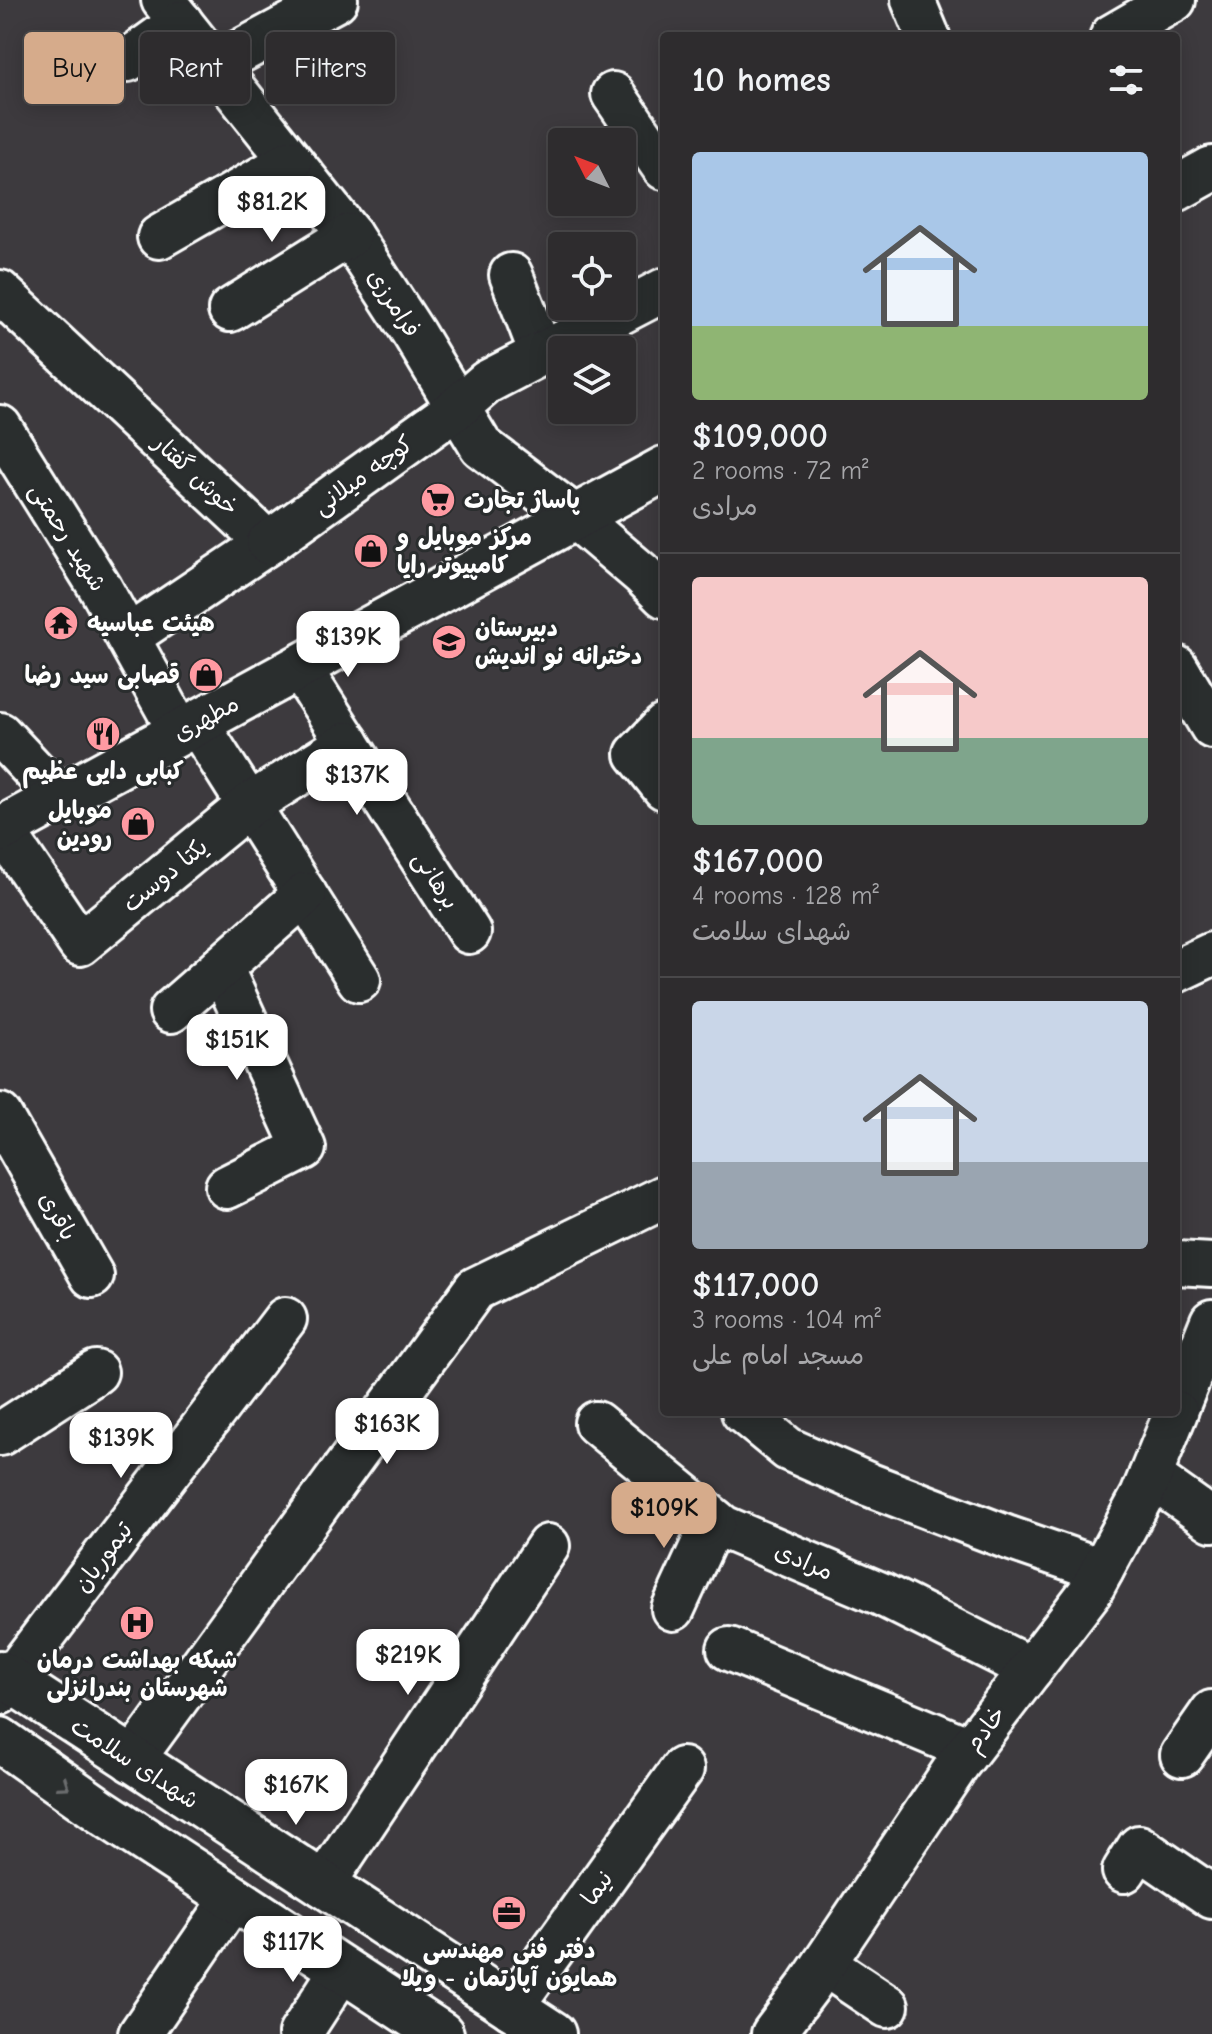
<!DOCTYPE html>
<meta charset="utf-8">
<style>
:root{--surface:#2e2c2e;--page:#363436;--text:#f1f3f6;--muted:#a7a7aa;--line:#49484a;--accent:#d6ab8b}
body{margin:0;font-family:"Comic Neue","Playpen Sans Arabic",sans-serif;background:var(--page);color:var(--text);height:100vh;display:flex;flex-direction:column;font-size:30px;white-space:nowrap}
*{box-sizing:border-box;margin:0}
p{font-size:26px;color:var(--muted)}
.icon{flex:none;width:44px;height:44px;fill:none;stroke:currentColor;stroke-width:2;stroke-linecap:round;stroke-linejoin:round}
.map{position:relative;flex:1;overflow:hidden}
.details{position:absolute;left:660px;top:32px;width:520px;height:1384px;display:flex;flex-direction:column;background:var(--surface);border-radius:8px;box-shadow:0 4px 20px #0003,0 0 0 2px var(--line)}
.details>*{flex:none}
.guide{position:absolute;left:24px;top:32px;width:516px;height:72px;display:flex;gap:16px}
.needle{width:52px;rotate:312deg}
.fabs{position:absolute;left:548px;top:128px;display:grid;gap:16px}
.fabs a{display:grid;place-items:center;width:88px;height:88px;border-radius:8px;background:var(--surface);box-shadow:0 4px 20px #0003,0 0 0 2px var(--line);font-size:40px}
.price{position:absolute;translate:-50% -68px;padding:0 18px;border-radius:16px;background:#fff;color:#222;font-size:26px;line-height:52px;filter:drop-shadow(0 2px 4px #0008)}
.price::after{content:'';position:absolute;left:50%;top:48px;width:24px;height:18px;margin-left:-12px;background:inherit;clip-path:polygon(0 0,100% 0,50% 100%)}
.price.selected{background:var(--accent);color:#111}
ul{padding:0;list-style:none}
li{display:grid;align-content:center;gap:16px;height:424px;padding:0 32px}
li+li{border-top:2px solid var(--line)}
li span{display:grid;place-items:center;height:248px;border-radius:8px;color:#555}
li>.icon{margin-inline-start:auto}
span .icon{width:144px;height:144px;fill:#fffc;stroke-width:1}
li b{font-size:34px}
h2{display:flex;justify-content:space-between;align-items:center;height:96px;padding:0 32px;font-size:34px}
.tag{padding:0 28px;border-radius:8px;background:var(--surface);box-shadow:0 4px 20px #0003,0 0 0 2px var(--line);font-size:28px;line-height:72px}
.tag.selected{background:var(--accent);color:#111}
.map>svg:first-child{display:block}
</style>
<div class="map">
<svg width="1212" height="2034" viewBox="0 0 1212 2034">
<rect width="100%" height="100%" fill="#3d3a3e"/>
<filter id="ink" filterUnits="userSpaceOnUse"><feTurbulence type="fractalNoise" baseFrequency=".0125" numOctaves="2"/><feDisplacementMap in="SourceGraphic" scale="16" xChannelSelector="R" yChannelSelector="G"/><feConvolveMatrix kernelMatrix="1 2 1 2 8 2 1 2 1" color-interpolation-filters="sRGB"/></filter>
<g filter="url(#ink)">
<g fill="none" stroke-linecap="round" stroke-linejoin="round">
<g stroke="#fff" stroke-width="48">
<g id="minor">
<path d="M163 0 350 235 414 334 481 446 575 517 642 574 664 596"/>
<path d="M913 0 928 36"/>
<path d="M1112 36 1174 0"/>
<path d="M128 60 181 22"/>
<path d="M215 65 336 0"/>
<path d="M613 94 664 168"/>
<path d="M159 237 291 161"/>
<path d="M511 275 541 353"/>
<path d="M0 292 268 543 128 637"/>
<path d="M230 310 350 235"/>
<path d="M0 427 101 589 180 732"/>
<path d="M268 543 458 407 487 382 664 290"/>
<path d="M299 667 469 932"/>
<path d="M1176 667 1212 727"/>
<path d="M197 723 359 980"/>
<path d="M664 726 637 754 664 788"/>
<path d="M0 734 60 798"/>
<path d="M2 829 80 944 249 805 348 743"/>
<path d="M221 967 304 1148 227 1187"/>
<path d="M1176 971 1212 954"/>
<path d="M171 1011 305 894"/>
<path d="M0 1115 92 1276"/>
<path d="M1176 1263 1212 1265"/>
<path d="M1176 1411 1212 1321"/>
<path d="M743 1412 788 1449 870 1485 1006 1537 1102 1570"/>
<path d="M596 1423 723 1527 881 1594 1031 1669"/>
<path d="M0 1434 96 1372"/>
<path d="M1150 1476 1212 1520"/>
<path d="M673 1609 714 1520"/>
<path d="M729 1649 969 1749"/>
<path d="M0 1693 285 1319"/>
<path d="M1182 1755 1212 1712"/>
<path d="M132 1761 475 1289 664 1197"/>
<path d="M1124 1871 1139 1847 1212 1897"/>
<path d="M323 1885 548 1546"/>
<path d="M824 1964 887 2006"/>
<path d="M511 2008 682 1769"/>
<path d="M140 2034 233 1898"/>
<path d="M300 2034 342 1969"/>
<path d="M773 2034 809 1986 958 1764 1090 1592 1142 1496 1176 1412"/>
</g>
</g>
<g stroke="#fff" stroke-width="50">
<g id="major">
<path d="M1176 189 1212 169"/>
<path d="M0 830 664 469"/>
<path d="M0 1673 553 2034"/>
<path d="M0 1740 101 1811 441 2034"/>
</g>
</g>
<use href="#minor" stroke="#2a2d2e" stroke-width="42"/>
<use href="#major" stroke="#2a2d2e" stroke-width="44"/>
</g>
<defs><path id="oneway-chevron" d="M-2-3.5L2.5 0L-2 3.5" fill="none" stroke-width="1.6" stroke-linecap="round" stroke-linejoin="round" transform="scale(2)"/></defs>
<use stroke="#6a6c6d" href="#oneway-chevron" transform="translate(64 1785) rotate(35)"/>
</g>
<defs>
<g id="supermarket-disc" transform="scale(1.8)"><circle r="9.5" fill="#ff9aa2" stroke="#2a2d2e"/><path d="M-6-5.5h2.5l.6 2H6L4.5 2H-2.5L-4.4-4H-6ZM-1.5 3.2a1.3 1.3 0 1 0 .1 0ZM3 3.2a1.3 1.3 0 1 0 .1 0Z" fill="#111"/></g>
<g id="shop-disc" transform="scale(1.8)"><circle r="9.5" fill="#ff9aa2" stroke="#2a2d2e"/><path d="M-5-2.5h2.3a2.7 3.5 0 0 1 5.4 0H5L5.5 6h-11ZM-1.5-2.5h3a1.5 2.3 0 0 0-3 0Z" fill="#111"/></g>
<g id="temple-disc" transform="scale(1.8)"><circle r="9.5" fill="#ff9aa2" stroke="#2a2d2e"/><path d="M0-6L5-2H3V0L6.5 2.5H4V6H1.5V3h-3V6H-4V2.5H-6.5L-3 0V-2H-5Z" fill="#111"/></g>
<g id="school-disc" transform="scale(1.8)"><circle r="9.5" fill="#ff9aa2" stroke="#2a2d2e"/><path d="M0-5L7-2L0 1L-7-2ZM-4 1L0 2.5L4 1V4Q0 6-4 4Z" fill="#111"/></g>
<g id="restaurant-disc" transform="scale(1.8)"><circle r="9.5" fill="#ff9aa2" stroke="#2a2d2e"/><path d="M-5-6h1v4h1v-4h1v4h1v-4h1v5L-1.5 .5V6h-2V.5L-5-1ZM5-6V6H3V1.5H1.5Q1.5-4 5-6Z" fill="#111"/></g>
<g id="hospital-disc" transform="scale(1.8)"><circle r="9.5" fill="#ff9aa2" stroke="#2a2d2e"/><path d="M-5-5h3v3.5h4V-5h3V5h-3V1.5h-4V5h-3Z" fill="#111"/></g>
<g id="office-disc" transform="scale(1.8)"><circle r="9.5" fill="#ff9aa2" stroke="#2a2d2e"/><path d="M-6-3h4V-5.5h4V-3h4V5H-6ZM-1-4.5V-3h2v-1.5ZM-6 0V1H6V0Z" fill="#111"/></g>
</defs>
<g fill-rule="evenodd">
<use href="#supermarket-disc" x="438" y="500"/>
<use href="#shop-disc" x="371" y="551"/>
<use href="#temple-disc" x="61" y="623"/>
<use href="#school-disc" x="449" y="642"/>
<use href="#shop-disc" x="206" y="675"/>
<use href="#restaurant-disc" x="103" y="734"/>
<use href="#shop-disc" x="138" y="824"/>
<use href="#hospital-disc" x="137" y="1623"/>
<use href="#office-disc" x="509" y="1913"/>
</g>
<g text-anchor="middle" dominant-baseline="central" stroke-width="6" stroke-linejoin="round" paint-order="stroke">
<g font-size="24" fill="#fff" stroke="#2a2d2e">
<text transform="translate(394 303) rotate(57)">فرامرزی</text>
<text transform="translate(196 475) rotate(43)">خوش گفتار</text>
<text transform="translate(363 475) rotate(-36)">کوچه میلانی</text>
<text transform="translate(68 537) rotate(58)">شهید رحمتی</text>
<text transform="translate(206 718) rotate(-29)">مطهری</text>
<text transform="translate(165 875) rotate(-39)">یکتا دوست</text>
<text transform="translate(436 880) rotate(57)">برهانی</text>
<text transform="translate(58 1216) rotate(60)">باقری</text>
<text transform="translate(103 1557) rotate(-53)">تیموریان</text>
<text transform="translate(804 1561) rotate(23)">مرادی</text>
<text transform="translate(985 1729) rotate(-53)">خادم</text>
<text transform="translate(135 1763) rotate(33)">شهدای سلامت</text>
<text transform="translate(597 1888) rotate(-55)">نیما</text>
</g>
<g font-size="24" font-weight="bold" fill="#fff" stroke="#2a2d2e" text-anchor="start">
<text x="464" y="500">پاساژ تجارت</text>
<text x="397" y="537">مرکز موبایل و<tspan x="397" dy="28">کامپیوتر رایا</tspan></text>
<text x="87" y="623">هیئت عباسیه</text>
<text x="475" y="628">دبیرستان<tspan x="475" dy="28">دخترانه نو اندیش</tspan></text>
<text x="180" y="675" text-anchor="end">قصابی سید رضا</text>
<text x="103" y="771" text-anchor="middle">کبابی دایی عظیم</text>
<text x="112" y="810" text-anchor="end">موبایل<tspan x="112" dy="28">رودین</tspan></text>
<text x="137" y="1660" text-anchor="middle">شبکه بهداشت درمان<tspan x="137" dy="28">شهرستان بندرانزلی</tspan></text>
<text x="509" y="1950" text-anchor="middle">دفتر فنی مهندسی<tspan x="509" dy="28">همایون آپارتمان - ویلا</tspan></text>
</g>
</g>
</svg>
<div class="fabs">
<a><svg class="needle" viewBox="-14 -14 28 28"><path d="M0-13l5 13h-10z" fill="#e53935"/><path d="M0 13l5-13h-10z" fill="#a7a7aa"/></svg></a>
<a><svg class="icon" aria-label="locate" viewBox="0 0 24 24"><circle cx="12" cy="12" r="6"/><path d="M12 2v4M12 18v4M2 12h4M18 12h4"/></svg></a>
<a><svg class="icon" aria-label="layers" viewBox="0 0 24 24"><path d="M12 4l9 5-9 5-9-5zM3 14l9 5 9-5"/></svg></a>
</div>
<b class="price" style="left:272px;top:244px">$81.2K</b>
<b class="price" style="left:348px;top:679px">$139K</b>
<b class="price" style="left:357px;top:817px">$137K</b>
<b class="price" style="left:237px;top:1082px">$151K</b>
<b class="price" style="left:387px;top:1466px">$163K</b>
<b class="price" style="left:121px;top:1480px">$139K</b>
<b class="price selected" style="left:664px;top:1550px">$109K</b>
<b class="price" style="left:408px;top:1697px">$219K</b>
<b class="price" style="left:296px;top:1827px">$167K</b>
<b class="price" style="left:293px;top:1984px">$117K</b>
<div class="guide">
<a class="tag selected">Buy</a>
<a class="tag">Rent</a>
<a class="tag">Filters</a>
</div>
<section class="details">
<h2>10 homes<svg class="icon" aria-label="filters" viewBox="0 0 24 24"><path d="M4 7h16M4 17h16"/><circle cx="9" cy="7" r="2"/><circle cx="15" cy="17" r="2"/></svg></h2>
<ul>
<li><span style="background:linear-gradient(#a9c7e8 70%,#8fb573 0)"><svg class="icon" aria-label="home" viewBox="0 0 24 24"><path d="M3 11l9-7 9 7M6 9v11h12V9"/></svg></span><div><b>$109,000</b><p>2 rooms · 72 m²</p><p>مرادی</p></div></li>
<li><span style="background:linear-gradient(#f6c9c9 65%,#7fa58c 0)"><svg class="icon" aria-label="home" viewBox="0 0 24 24"><path d="M3 11l9-7 9 7M6 9v11h12V9"/></svg></span><div><b>$167,000</b><p>4 rooms · 128 m²</p><p>شهدای سلامت</p></div></li>
<li><span style="background:linear-gradient(#c9d6e8 65%,#9aa5b1 0)"><svg class="icon" aria-label="home" viewBox="0 0 24 24"><path d="M3 11l9-7 9 7M6 9v11h12V9"/></svg></span><div><b>$117,000</b><p>3 rooms · 104 m²</p><p>مسجد امام علی</p></div></li>
</ul>
</section>
</div>
